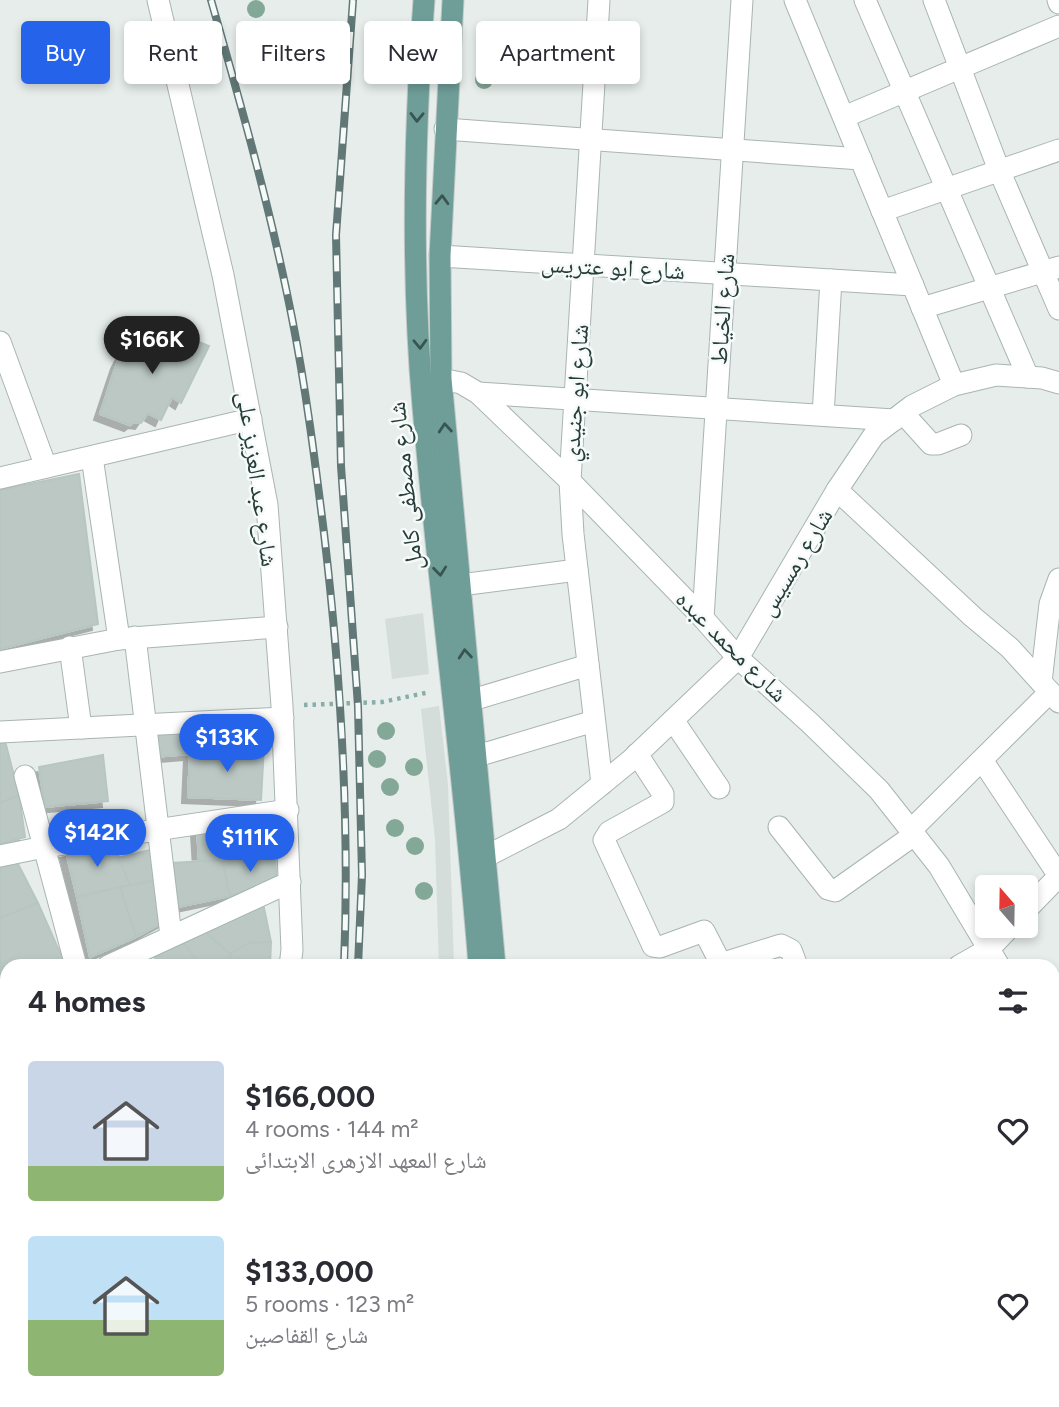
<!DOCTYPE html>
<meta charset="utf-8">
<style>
:root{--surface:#fff;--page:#f7f7f7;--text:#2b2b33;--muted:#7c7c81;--accent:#2563eb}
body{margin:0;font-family:Figtree,"Noto Naskh Arabic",sans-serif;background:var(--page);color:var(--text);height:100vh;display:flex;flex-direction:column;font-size:26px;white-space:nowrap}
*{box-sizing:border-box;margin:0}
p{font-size:23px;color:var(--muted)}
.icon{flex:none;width:38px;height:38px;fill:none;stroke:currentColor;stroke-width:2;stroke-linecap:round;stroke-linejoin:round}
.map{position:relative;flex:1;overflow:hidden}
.side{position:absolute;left:0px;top:959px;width:1060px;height:448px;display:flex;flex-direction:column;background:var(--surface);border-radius:21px 21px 0 0;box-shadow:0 4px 10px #0003}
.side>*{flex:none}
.hud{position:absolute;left:21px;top:21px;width:700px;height:63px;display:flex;gap:14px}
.needle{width:46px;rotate:340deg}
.tools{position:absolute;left:975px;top:875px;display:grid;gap:14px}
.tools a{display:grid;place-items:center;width:63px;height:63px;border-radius:7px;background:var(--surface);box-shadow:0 4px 10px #0003;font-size:35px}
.price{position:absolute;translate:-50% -60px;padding:0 16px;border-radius:24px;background:var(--accent);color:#fff;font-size:23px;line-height:46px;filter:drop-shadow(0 2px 4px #0008)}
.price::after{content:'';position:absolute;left:50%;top:42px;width:21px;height:16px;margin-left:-10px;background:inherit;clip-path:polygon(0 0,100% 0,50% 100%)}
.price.active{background:#222;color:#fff}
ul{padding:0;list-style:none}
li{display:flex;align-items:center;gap:21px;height:175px;padding:0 28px}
li span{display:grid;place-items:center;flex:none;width:196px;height:140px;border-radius:7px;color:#555}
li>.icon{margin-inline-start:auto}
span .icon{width:84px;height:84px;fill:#fffc;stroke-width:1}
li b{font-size:30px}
h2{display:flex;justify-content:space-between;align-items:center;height:84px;padding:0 28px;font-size:30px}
.pill{padding:0 24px;border-radius:7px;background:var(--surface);box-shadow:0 4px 10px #0003;font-size:24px;line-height:63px}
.pill.active{background:var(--accent);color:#fff}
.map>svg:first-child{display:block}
</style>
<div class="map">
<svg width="1059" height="1407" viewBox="0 0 1059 1407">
<defs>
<filter id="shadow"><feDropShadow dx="-6" dy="6" stdDeviation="0" flood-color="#0004"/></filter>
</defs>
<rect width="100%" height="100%" fill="#e6edeb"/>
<g fill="#d4ddda">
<path d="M423 613 429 674 392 679 385 619Z"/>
<path d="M439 706 448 785 454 966H439L435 839 421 709Z"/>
</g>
<g fill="#bbc8c4" stroke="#b8c6c2" stroke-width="2" filter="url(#shadow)">
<path d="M159 326 209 346 181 403 172 397 161 420 148 413 141 423 134 422 130 425 100 414 117 363 132 334 155 338Z"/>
<path d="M79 474 98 624 0 649V490Z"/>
<path d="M212 727V752L155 757V732Z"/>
<path d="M0 741H5L19 795 0 803Z"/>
<path d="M264 746 261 800 188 797 190 754Z"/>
<path d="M103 755 108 801 45 807 39 767Z"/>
<path d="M19 795 25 837 0 844V803Z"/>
<path d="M270 816 275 855 199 861 197 829Z"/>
<path d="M113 842 130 885 77 897 66 852Z"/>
<path d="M150 850 159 879 130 885 118 858Z"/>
<path d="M275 855 277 884 230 896 222 860Z"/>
<path d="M16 860 38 903 0 918V864Z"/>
<path d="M222 860 230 896 173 908 171 863Z"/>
<path d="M154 881 165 921 136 937 120 887Z"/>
<path d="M120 887 136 937 90 957 77 897Z"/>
<path d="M38 903 64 962 54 966H7V985L0 988V918Z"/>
<path d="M263 903 271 942 249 943 230 954 201 929Z"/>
<path d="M201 929 230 954 231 966H201L181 940Z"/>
<path d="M181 940 201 966H163L155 958Z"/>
<path d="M271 942 270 966H231L230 954 249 943Z"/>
<path d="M7 1018V1075L0 1073V1021Z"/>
<path d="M7 1124V1147L0 1138V1132Z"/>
<path d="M0 1157 7 1163V1192L0 1195Z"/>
<path d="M7 1203V1242L0 1246V1206Z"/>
<path d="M7 1242V1262L0 1246Z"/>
<path d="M0 1246 7 1262V1307L0 1311Z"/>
<path d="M7 1317V1343L0 1339V1320Z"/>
<path d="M0 1352 7 1355V1400L0 1398Z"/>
<path d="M0 1398 22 1404 20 1407H0Z"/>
<path d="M36 1400H84L80 1407H33Z"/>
<path d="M84 1400H94L105 1407H80Z"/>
<path d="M311 1400H380L378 1407H309Z"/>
<path d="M380 1400H390L408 1405V1407H378Z"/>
</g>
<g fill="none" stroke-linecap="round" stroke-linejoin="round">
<g stroke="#a9b5b2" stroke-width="23">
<g id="street">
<path d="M158 0 223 275 267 505 282 706 292 950 290 966"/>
<path d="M599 0 570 481 573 534 602 784"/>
<path d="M795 0 954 385"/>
<path d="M865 0 1028 377"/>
<path d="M934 0 999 170 1059 309"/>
<path d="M1058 0 1059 3"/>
<path d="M844 117 1059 26"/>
<path d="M445 129 861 159"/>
<path d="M882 211 1059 150"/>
<path d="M440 256 913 285"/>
<path d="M922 308 1059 267"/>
<path d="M0 342 46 467"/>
<path d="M441 379 461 383 478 393 570 481 703 618 738 658 810 723 879 790 939 866 999 966"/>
<path d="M478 393 894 420"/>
<path d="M903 413 931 444H938L961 435"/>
<path d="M823 415 831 280"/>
<path d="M92 457 119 639"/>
<path d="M0 478 251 419"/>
<path d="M837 490 973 617 1010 648 1059 702"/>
<path d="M460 585 577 570"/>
<path d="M703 618 742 0"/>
<path d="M135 637 171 936"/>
<path d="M70 647 81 728"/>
<path d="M0 662 119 639 277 627"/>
<path d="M1041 682 1050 604 1059 579"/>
<path d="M469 701 588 665"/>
<path d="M673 720 719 788"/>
<path d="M0 732 283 718"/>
<path d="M637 754 663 794V802L609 832 604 840 653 946 660 947 704 931 720 962H727L781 945 791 950 797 966"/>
<path d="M477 756 594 721"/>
<path d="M982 760 1059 876"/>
<path d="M25 776 76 966"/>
<path d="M779 827 828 889 835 891 914 835"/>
<path d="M911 830 1050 692"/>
<path d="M0 856 44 847 288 810"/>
<path d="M485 857 559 819 630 761 738 658 837 490 874 435 912 406 954 385 996 375 1042 378 1059 383"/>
<path d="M1026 910 1059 876"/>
<path d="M959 966 989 949 1011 926"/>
<path d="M1054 1052 1059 1058"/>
<path d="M0 1095 7 1092"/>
<path d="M0 1147 7 1158"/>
<path d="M1054 1156 1059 1151"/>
<path d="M0 1199 7 1196"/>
<path d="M1054 1243 1059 1237"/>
<path d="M1054 1303 1059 1308"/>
<path d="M0 1315 7 1312"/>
<path d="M0 1346 7 1349"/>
<path d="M1054 1380 1059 1374"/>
<path d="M119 1400 134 1407"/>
<path d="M518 1400 545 1407"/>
<path d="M733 1400 742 1407"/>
<path d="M873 1400 881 1407"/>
<path d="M26 1407 29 1400"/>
<path d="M164 1407 167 1400"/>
<path d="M665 1407 671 1400"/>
<path d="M912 1407 918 1400"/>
<path d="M1030 1407 1036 1400"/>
</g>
</g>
<g stroke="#a2b5b1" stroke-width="23">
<g id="secondary">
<path d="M108 966 290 882"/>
<path d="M0 1014 7 1011"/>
</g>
</g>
<g stroke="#c2c9c8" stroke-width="23">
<g id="primary">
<path d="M424 0C414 135 411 272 423 407 439 594 465 779 479 966"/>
<path d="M453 0 440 256 441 379 495 966"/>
<path d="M430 1407 431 1400"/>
<path d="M453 1407 454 1400"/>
</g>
</g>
<path stroke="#89ada7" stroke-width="4.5" stroke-dasharray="3.5 5" stroke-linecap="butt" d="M304 705 382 702 430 692"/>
<use href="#street" stroke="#fff" stroke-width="21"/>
<use href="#secondary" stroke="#fff" stroke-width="21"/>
<use href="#primary" stroke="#6f9e99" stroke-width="21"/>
<g stroke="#617876" stroke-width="8">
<g id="rail">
<path d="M211 0C241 105 271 211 292 318 306 389 315 461 324 533 341 678 350 819 344 966"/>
<path d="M353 0 336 235 341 466 358 706 362 875 358 966"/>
<path d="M280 1407 281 1400"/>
<path d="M297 1407 299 1400"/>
</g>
</g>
<use href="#rail" stroke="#f6faf8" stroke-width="5" stroke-dasharray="16" stroke-linecap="butt"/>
</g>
<g fill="#84a898">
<circle cx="256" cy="9" r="9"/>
<circle cx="267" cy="41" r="9"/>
<circle cx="484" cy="80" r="9"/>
<circle cx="386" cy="731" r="9"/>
<circle cx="377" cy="759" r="9"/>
<circle cx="414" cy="767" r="9"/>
<circle cx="390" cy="787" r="9"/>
<circle cx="395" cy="828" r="9"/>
<circle cx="415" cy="846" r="9"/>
<circle cx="424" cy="891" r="9"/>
</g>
<defs><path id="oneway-chevron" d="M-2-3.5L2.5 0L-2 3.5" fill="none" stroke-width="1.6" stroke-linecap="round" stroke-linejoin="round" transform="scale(1.75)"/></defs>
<g stroke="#385552">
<use href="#oneway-chevron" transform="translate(417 117) rotate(91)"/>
<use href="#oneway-chevron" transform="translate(442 200) rotate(-88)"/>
<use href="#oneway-chevron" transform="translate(420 344) rotate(88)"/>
<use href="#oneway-chevron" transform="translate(445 428) rotate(-95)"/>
<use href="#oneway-chevron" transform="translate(440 571) rotate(84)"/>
<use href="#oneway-chevron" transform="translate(465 654) rotate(-95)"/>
</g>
<g text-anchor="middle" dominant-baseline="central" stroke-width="5" stroke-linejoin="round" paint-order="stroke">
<g font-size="24" fill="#263d3a" stroke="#f6faf8">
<text transform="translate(613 267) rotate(3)">شارع ابو عتريس</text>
<text transform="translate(722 309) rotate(-86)">شارع الخياط</text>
<text transform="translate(575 393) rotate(-86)">شارع ابو جنيدي</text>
<text transform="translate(258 479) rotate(82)">شارع عبد العزيز على</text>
<text transform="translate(405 486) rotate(-96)">شارع مصطفى كامل</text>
<text transform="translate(795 562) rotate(-59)">شارع رمسيس</text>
<text transform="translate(732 646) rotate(45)">شارع محمد عبده</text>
</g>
</g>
</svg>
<div class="tools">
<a><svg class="needle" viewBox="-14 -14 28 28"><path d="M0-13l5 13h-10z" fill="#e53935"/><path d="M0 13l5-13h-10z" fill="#7c7c81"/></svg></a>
</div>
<b class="price active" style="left:152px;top:376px">$166K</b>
<b class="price" style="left:227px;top:774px">$133K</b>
<b class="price" style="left:97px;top:869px">$142K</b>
<b class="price" style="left:250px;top:874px">$111K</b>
<div class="hud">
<a class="pill active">Buy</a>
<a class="pill">Rent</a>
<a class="pill">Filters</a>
<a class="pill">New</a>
<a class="pill">Apartment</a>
</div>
<section class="side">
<h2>4 homes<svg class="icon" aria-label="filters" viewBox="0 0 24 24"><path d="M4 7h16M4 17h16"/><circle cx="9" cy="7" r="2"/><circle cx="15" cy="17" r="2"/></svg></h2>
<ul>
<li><span style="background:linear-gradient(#c9d6e8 75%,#8fb573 0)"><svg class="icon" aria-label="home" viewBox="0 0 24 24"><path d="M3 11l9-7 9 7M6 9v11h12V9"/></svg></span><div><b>$166,000</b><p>4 rooms · 144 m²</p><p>شارع المعهد الازهرى الابتدائى</p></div><svg class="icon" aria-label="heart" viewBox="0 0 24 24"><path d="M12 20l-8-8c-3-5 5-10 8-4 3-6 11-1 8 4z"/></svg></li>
<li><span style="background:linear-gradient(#bfe0f5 60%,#8fb573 0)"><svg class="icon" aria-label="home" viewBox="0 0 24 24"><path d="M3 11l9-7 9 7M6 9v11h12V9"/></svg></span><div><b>$133,000</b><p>5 rooms · 123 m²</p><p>شارع القفاصين</p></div><svg class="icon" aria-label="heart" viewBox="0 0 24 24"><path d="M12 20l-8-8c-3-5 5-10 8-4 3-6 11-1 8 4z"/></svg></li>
</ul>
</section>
</div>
